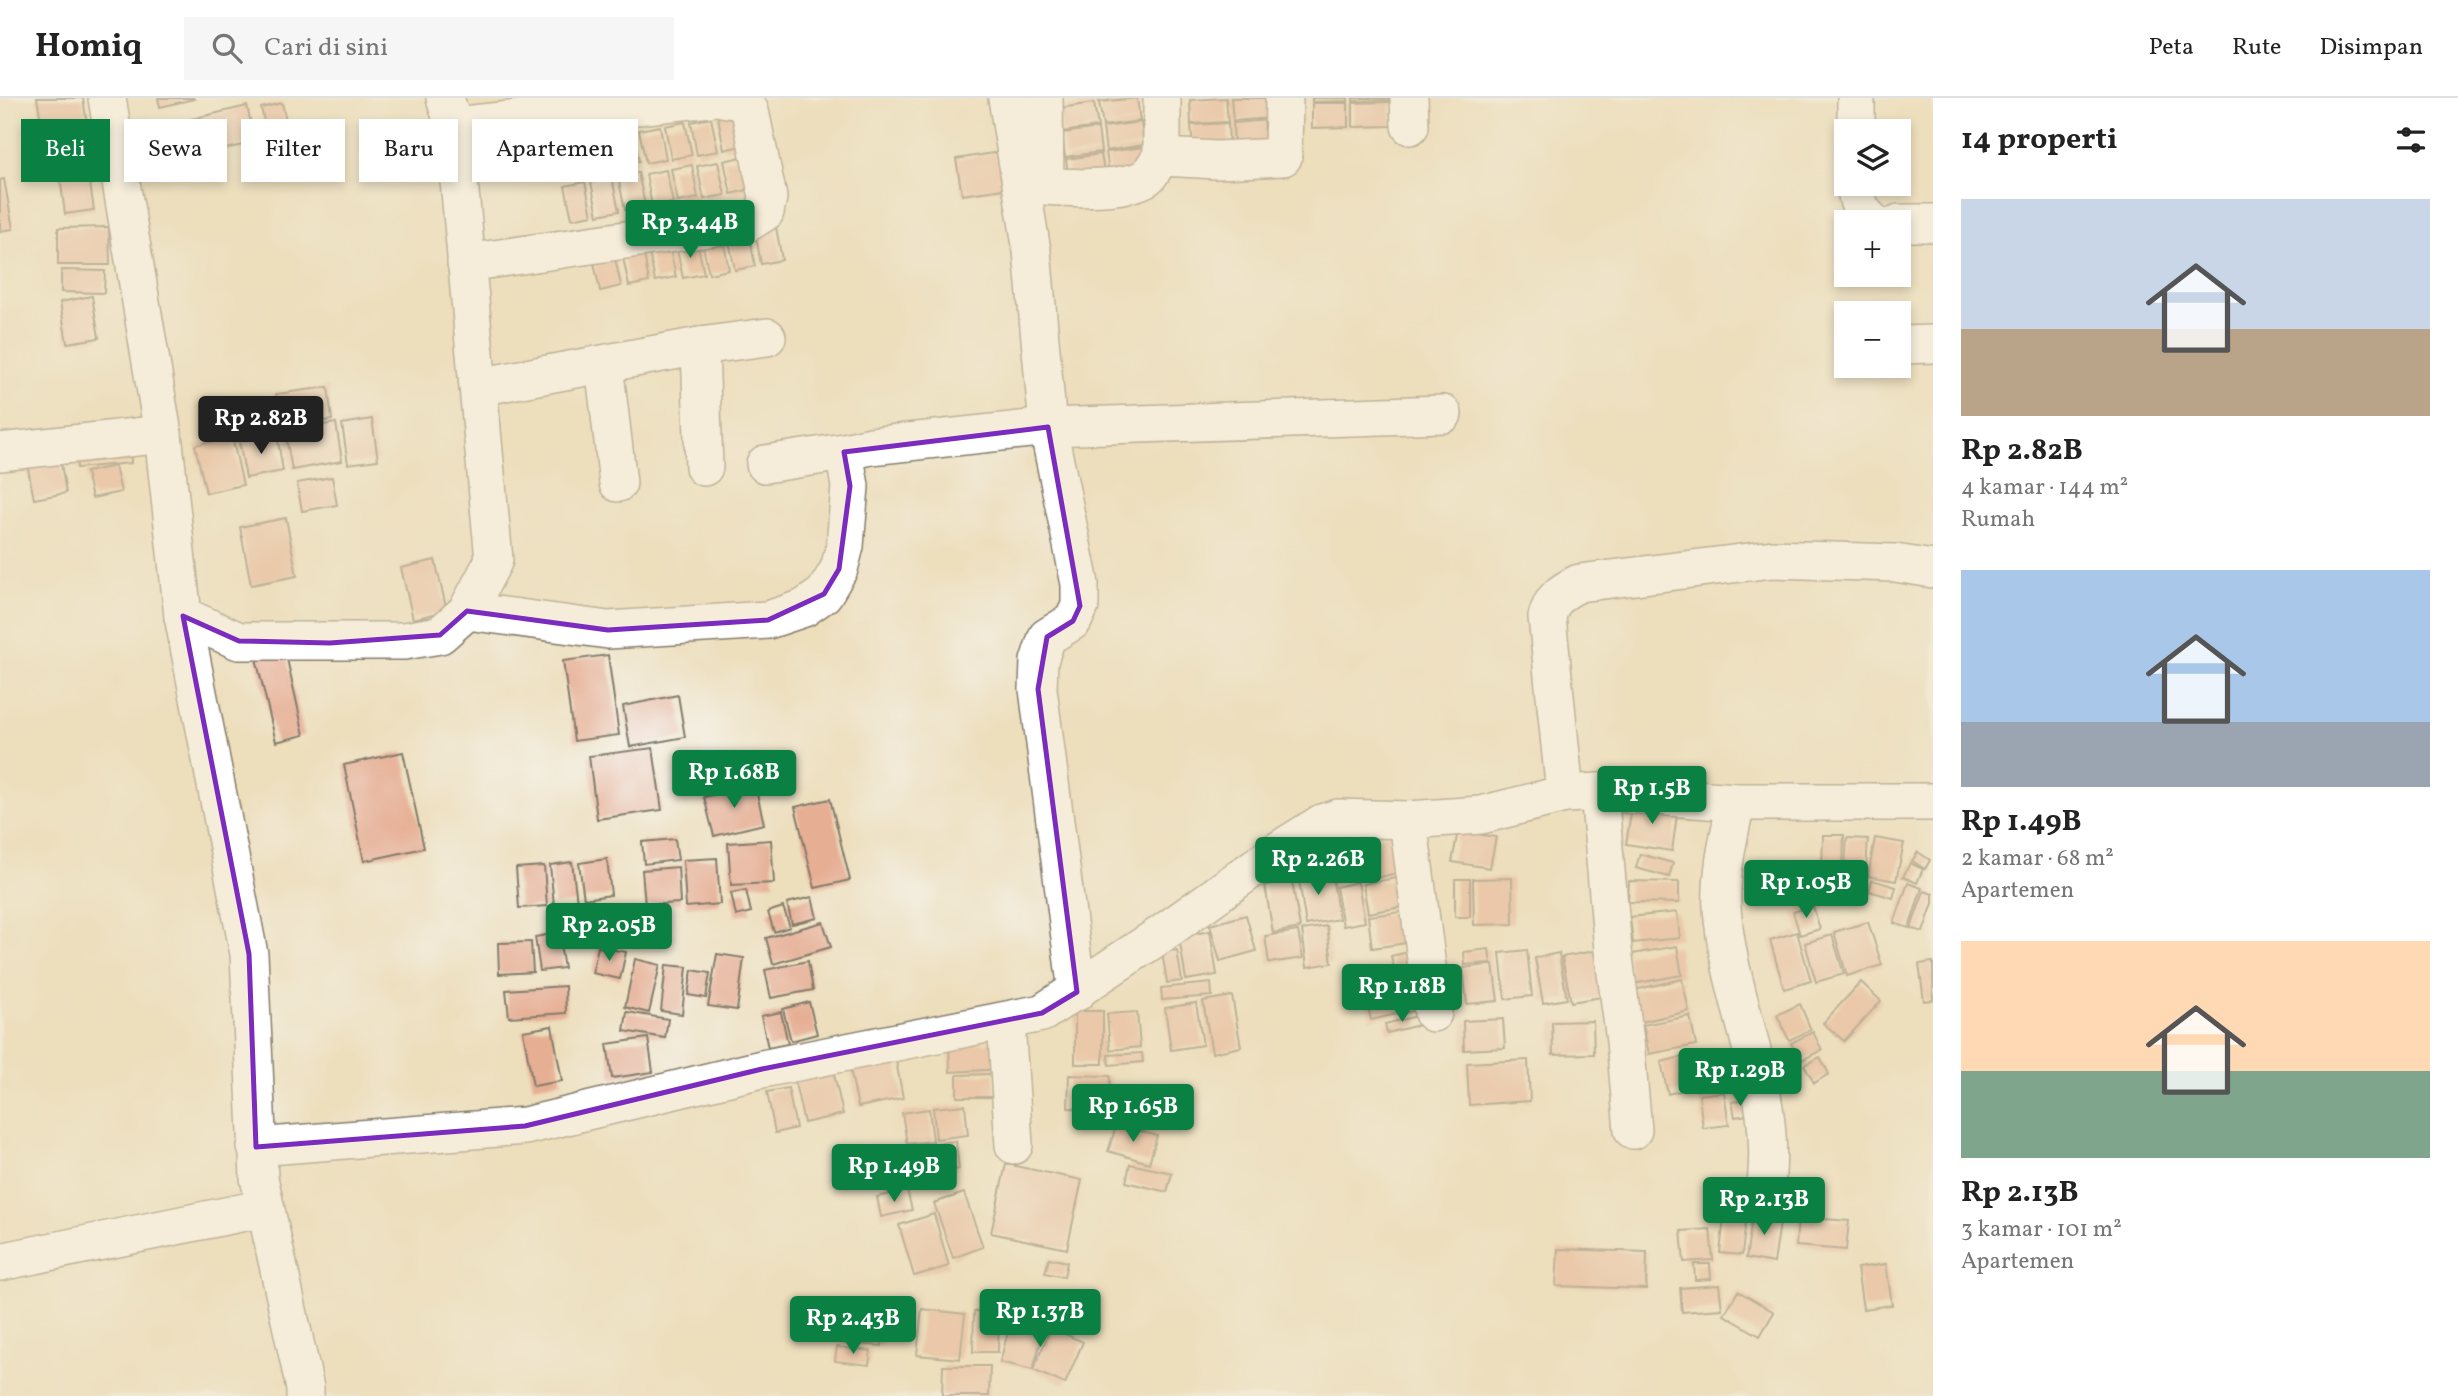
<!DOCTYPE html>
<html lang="id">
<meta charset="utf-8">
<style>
:root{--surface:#fff;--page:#f6f6f6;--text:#222;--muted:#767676;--line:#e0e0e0;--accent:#0b8043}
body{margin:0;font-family:Vollkorn,serif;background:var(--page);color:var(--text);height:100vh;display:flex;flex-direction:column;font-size:26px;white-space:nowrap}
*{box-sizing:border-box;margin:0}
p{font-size:23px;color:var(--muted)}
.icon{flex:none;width:38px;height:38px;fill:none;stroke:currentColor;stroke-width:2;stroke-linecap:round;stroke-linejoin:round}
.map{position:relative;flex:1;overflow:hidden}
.drawer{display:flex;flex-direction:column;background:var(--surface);width:525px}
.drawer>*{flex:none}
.banner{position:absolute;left:21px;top:21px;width:665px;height:63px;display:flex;gap:14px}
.buttons{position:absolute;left:1834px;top:21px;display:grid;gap:14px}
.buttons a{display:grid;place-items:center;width:77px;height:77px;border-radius:0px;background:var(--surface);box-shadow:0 4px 10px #0003;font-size:35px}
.price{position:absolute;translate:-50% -60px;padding:0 16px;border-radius:7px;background:var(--accent);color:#fff;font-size:23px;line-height:46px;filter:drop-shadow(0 2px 4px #0008)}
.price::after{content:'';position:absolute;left:50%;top:42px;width:21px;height:16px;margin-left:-10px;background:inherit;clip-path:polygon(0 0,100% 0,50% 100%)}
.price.on{background:#222;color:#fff}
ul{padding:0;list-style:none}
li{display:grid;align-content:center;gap:14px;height:371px;padding:0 28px}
li span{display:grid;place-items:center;height:217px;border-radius:0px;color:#555}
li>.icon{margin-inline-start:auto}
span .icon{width:126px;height:126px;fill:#fffc;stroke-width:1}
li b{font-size:30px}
h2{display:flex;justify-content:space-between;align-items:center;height:84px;padding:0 28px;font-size:30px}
.pill{padding:0 24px;border-radius:0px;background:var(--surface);box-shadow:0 4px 10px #0003;font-size:24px;line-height:63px}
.pill.on{background:var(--accent);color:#fff}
header{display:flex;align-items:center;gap:42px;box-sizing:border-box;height:98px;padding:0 35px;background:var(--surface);border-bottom:2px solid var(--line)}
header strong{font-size:33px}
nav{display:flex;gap:38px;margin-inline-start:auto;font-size:24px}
.search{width:490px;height:63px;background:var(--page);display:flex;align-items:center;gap:18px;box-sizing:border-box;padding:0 24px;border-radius:0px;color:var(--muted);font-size:26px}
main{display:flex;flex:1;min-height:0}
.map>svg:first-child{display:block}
</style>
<header>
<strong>Homiq</strong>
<div class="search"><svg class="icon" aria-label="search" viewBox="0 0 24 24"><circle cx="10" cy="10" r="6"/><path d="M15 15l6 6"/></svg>Cari di sini</div>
<nav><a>Peta</a><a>Rute</a><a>Disimpan</a></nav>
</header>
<main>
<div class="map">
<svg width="1933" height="1298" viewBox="0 0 1933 1298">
<rect width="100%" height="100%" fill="#f6f6f2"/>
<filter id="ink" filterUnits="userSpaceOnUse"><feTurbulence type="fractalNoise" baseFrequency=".0143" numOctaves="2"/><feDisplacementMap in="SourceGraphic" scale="14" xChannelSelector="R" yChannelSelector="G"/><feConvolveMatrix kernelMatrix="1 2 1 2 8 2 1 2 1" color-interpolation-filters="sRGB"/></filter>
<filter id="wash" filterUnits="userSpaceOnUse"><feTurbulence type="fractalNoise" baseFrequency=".00686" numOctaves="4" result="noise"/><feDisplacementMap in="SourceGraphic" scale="28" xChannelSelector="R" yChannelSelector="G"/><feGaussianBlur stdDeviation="1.57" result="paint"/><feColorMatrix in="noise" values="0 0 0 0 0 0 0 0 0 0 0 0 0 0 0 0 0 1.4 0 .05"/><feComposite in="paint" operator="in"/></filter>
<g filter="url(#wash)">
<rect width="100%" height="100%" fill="#eddebc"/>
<g id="blocks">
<g fill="#e6ae93">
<path d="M37 0H83L88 32 44 39Z"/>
<path d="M158 0H193L194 1 160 9Z"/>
<path d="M1137 0 1140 23 1103 28 1099 4Z"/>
<path d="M1226 0 1228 24 1191 26 1190 2Z"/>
<path d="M1231 0H1270L1271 20 1233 23Z"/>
<path d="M1312 0H1348V3L1312 4Z"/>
<path d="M1353 0H1395V2L1353 3Z"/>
<path d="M1391 4 1392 28 1353 29V5Z"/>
<path d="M282 5 288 31 267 36 261 10Z"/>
<path d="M1094 5 1098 29 1062 34 1059 10Z"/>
<path d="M1312 5H1348V29L1312 30Z"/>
<path d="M247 8 255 44 150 69 141 33Z"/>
<path d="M738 14 745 47 724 52 718 19Z"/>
<path d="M711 20 718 53 697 57 691 24Z"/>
<path d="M1271 22 1272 46 1234 49 1233 25Z"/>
<path d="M685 24 692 57 671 61 665 28Z"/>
<path d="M1141 24 1144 47 1106 53 1103 29Z"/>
<path d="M1228 25 1229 49 1193 51 1191 27Z"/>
<path d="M660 28 666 61 646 65 639 32Z"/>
<path d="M632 30 639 63 618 68 611 35Z"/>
<path d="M1098 30 1101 54 1065 59 1062 35Z"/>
<path d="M605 36 612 69 591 73 585 40Z"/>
<path d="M579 40 586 73 565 77 558 44Z"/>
<path d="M1144 49 1148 73 1110 79 1106 54Z"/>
<path d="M1006 53 1011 90 962 97 956 61Z"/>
<path d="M1101 56 1105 79 1069 84 1066 61Z"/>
<path d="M745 58 751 91 731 96 724 63Z"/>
<path d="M718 64 725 97 704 101 697 68Z"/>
<path d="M87 66 94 112 65 116 59 71Z"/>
<path d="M692 67 698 100 678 104 671 71Z"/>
<path d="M666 72 673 105 652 109 646 76Z"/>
<path d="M638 74 645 107 625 112 618 79Z"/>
<path d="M612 80 619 113 598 117 591 84Z"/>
<path d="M4 81 13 131 0 133V82Z"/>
<path d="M585 84 592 117 572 121 565 88Z"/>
<path d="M109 129 110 167H58V130Z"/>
<path d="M776 129 782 162 761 166 755 133Z"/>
<path d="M749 135 755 168 735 172 728 139Z"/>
<path d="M723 139 729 172 709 176 702 143Z"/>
<path d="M697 143 704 176 683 180 676 147Z"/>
<path d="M669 146 676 179 655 183 648 150Z"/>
<path d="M643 151 649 184 629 188 622 155Z"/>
<path d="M614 155 621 188 600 193 593 160Z"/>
<path d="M61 172 105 173 104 195 61 194Z"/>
<path d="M92 198 99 240 67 245 60 204Z"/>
<path d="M328 289 332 322 280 328 276 296Z"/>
<path d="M372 321 378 362 348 366 342 326Z"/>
<path d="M336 325 342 363 292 372 285 333Z"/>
<path d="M277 337 283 373 246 380 239 343Z"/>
<path d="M232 339 243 387 206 395 195 347Z"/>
<path d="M130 345 131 365 77 370 75 350Z"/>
<path d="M59 354 66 395 34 401 26 361Z"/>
<path d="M115 368 121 394 92 400 86 374Z"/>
<path d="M332 379 337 407 302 413 297 385Z"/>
<path d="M286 420 297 478 251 487 240 429Z"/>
<path d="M435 462 447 513 413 521 401 470Z"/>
<path d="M285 552 304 637 276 644 256 560Z"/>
<path d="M608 557 619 637 574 643 563 563Z"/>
<path d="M678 597 685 639 630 649 623 608Z"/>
<path d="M653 650 662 712 597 721 589 658Z"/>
<path d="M403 654 424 750 364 763 344 667Z"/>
<path d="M755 687 764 726 714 738 704 699Z"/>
<path d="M830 701 850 782 815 790 795 709Z"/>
<path d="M1633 703 1678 710 1672 753 1626 746Z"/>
<path d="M1402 732 1412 771 1377 780 1367 741Z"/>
<path d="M1458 733 1496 739 1490 770 1452 764Z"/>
<path d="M1356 734 1365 775 1334 781 1325 741Z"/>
<path d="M1823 737H1844L1843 773 1822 772Z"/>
<path d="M1847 740 1868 741 1865 788 1844 787Z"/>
<path d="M1875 740 1904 745 1896 783 1868 778Z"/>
<path d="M675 741 678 762 644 766 642 744Z"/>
<path d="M771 742 774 785 731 787 728 745Z"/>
<path d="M1918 754 1930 762 1925 771 1912 763Z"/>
<path d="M1640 756 1673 765 1669 779 1636 770Z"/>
<path d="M717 760 720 806 686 809 683 762Z"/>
<path d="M607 761 611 797 584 801 579 765Z"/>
<path d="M572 764 577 804 554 807 550 767Z"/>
<path d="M1910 765 1923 771 1917 785 1903 779Z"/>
<path d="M544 768 547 808 519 810 516 770Z"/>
<path d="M678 769 680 805 645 807 642 772Z"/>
<path d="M1331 771 1339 821 1306 827 1298 776Z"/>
<path d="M1787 771 1820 777 1815 800 1782 794Z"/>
<path d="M1408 778 1413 807 1368 815 1363 786Z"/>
<path d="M1512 780 1513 826 1474 827 1473 781Z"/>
<rect x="1455" y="781" width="15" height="38"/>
<path d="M1872 782 1896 789 1893 800 1869 793Z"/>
<path d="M1292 783 1300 830 1273 835 1265 787Z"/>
<path d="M1629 783 1679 784V805L1628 804Z"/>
<path d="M1358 784 1365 824 1343 828 1336 789Z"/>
<path d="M1908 785 1922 790 1909 830 1894 825Z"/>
<path d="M746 792 751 814 736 818 731 795Z"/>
<path d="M1924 793 1933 796V805L1923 834 1911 830Z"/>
<path d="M812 799 817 820 792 826 787 805Z"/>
<path d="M1813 808 1820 831 1800 837 1793 814Z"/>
<path d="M783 809 790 829 774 834 768 814Z"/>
<path d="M1417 812 1421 843 1372 850 1368 818Z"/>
<path d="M1677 814 1680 840 1633 845 1630 819Z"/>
<path d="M1246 817 1256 853 1220 863 1210 827Z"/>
<path d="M823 824 831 849 773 866 766 840Z"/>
<path d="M1868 824 1882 867 1847 878 1834 834Z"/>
<path d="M1327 828 1332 865 1307 869 1302 832Z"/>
<path d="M1210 833 1217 877 1186 882 1179 839Z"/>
<path d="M1298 833 1303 860 1269 865 1265 838Z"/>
<path d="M1797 834 1811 883 1784 891 1770 842Z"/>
<path d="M558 835 564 870 540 873 535 839Z"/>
<path d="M1832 837 1844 876 1816 884 1805 845Z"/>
<path d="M531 844 533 874 499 876 498 845Z"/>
<path d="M1677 848 1682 877 1632 886 1627 857Z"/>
<path d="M598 849 626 854 620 881 592 875Z"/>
<path d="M1489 851 1491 865 1465 867 1464 854Z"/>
<path d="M1177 852 1182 883 1167 885 1162 854Z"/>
<path d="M1417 852 1430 909 1405 915 1391 858Z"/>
<path d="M1527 852 1532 898 1505 901 1500 855Z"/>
<path d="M1599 852 1608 898 1571 904 1562 859Z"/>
<path d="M1559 855 1567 901 1543 905 1535 860Z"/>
<path d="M717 856 744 860 737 912 708 908Z"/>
<path d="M635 861 660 867 649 915 625 909Z"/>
<path d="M808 863 813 892 771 900 765 872Z"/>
<path d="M1933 864V902L1924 903 1919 866Z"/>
<path d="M1493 866 1498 903 1467 906 1463 870Z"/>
<path d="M666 867 687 869 682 916 661 913Z"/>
<path d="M692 872 710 875 706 900 688 897Z"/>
<path d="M1392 875 1401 915 1371 922 1362 882Z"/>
<path d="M1682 881 1689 913 1637 925 1630 893Z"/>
<path d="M1861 884 1881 903 1844 943 1823 925Z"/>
<path d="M1211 885 1212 898 1162 902 1161 890Z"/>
<path d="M565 888 566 915 509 919 506 892Z"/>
<path d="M1232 898 1241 949 1212 955 1203 903Z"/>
<path d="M809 904 817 936 791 943 783 911Z"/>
<path d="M1196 905 1203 947 1171 952 1165 910Z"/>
<path d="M1800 906 1811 932 1789 942 1777 917Z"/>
<rect x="1075" y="913" width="28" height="53"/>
<path d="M627 914 668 921 665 940 624 933Z"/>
<path d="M781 914 788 946 768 950 761 918Z"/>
<path d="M1137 914 1140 949 1110 952 1107 916Z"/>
<path d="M1417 918 1419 927 1387 935 1385 926Z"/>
<path d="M1690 918 1696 947 1649 956 1643 927Z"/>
<path d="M1503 921 1505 950 1464 952 1463 923Z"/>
<path d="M1593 923 1594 956 1553 957 1552 924Z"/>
<path d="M552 928 562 983 533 988 523 933Z"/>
<path d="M1813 934 1822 952 1800 963 1791 945Z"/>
<path d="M648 940 653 974 612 980 607 946Z"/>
<path d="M1002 944 1003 971 950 974 949 946Z"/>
<path d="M1142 955 1143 964 1109 967 1108 957Z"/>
<path d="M1698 955 1706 986 1668 996 1661 964Z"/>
<path d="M1820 959 1829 976 1814 985 1804 967Z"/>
<path d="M1528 962 1530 1003 1469 1007 1467 965Z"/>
<path d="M896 963 903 1000 858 1009 850 971Z"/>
<path d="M832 968 843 1016 804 1025 793 976Z"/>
<path d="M994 976 995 999H957V977Z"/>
<path d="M1069 977 1110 978 1109 1012 1068 1010Z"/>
<path d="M788 990 796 1030 775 1035 767 994Z"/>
<path d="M1724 994 1729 1027 1703 1030 1699 997Z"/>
<path d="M1744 1002 1747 1017 1735 1019 1732 1004Z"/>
<path d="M965 1007 968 1037 936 1041 933 1010Z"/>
<path d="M929 1011 933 1043 907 1046 902 1015Z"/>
<path d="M1117 1026 1157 1038 1149 1065 1108 1053Z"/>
<path d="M956 1043 959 1071 899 1077 896 1049Z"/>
<path d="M1006 1066 1082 1082 1067 1151 991 1135Z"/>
<path d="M1130 1066 1172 1075 1167 1094 1126 1084Z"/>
<path d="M907 1092 912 1112 881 1119 877 1099Z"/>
<path d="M964 1095 983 1149 953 1160 934 1105Z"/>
<path d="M1753 1114 1781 1118 1774 1165 1746 1160Z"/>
<path d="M934 1116 949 1168 914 1178 899 1127Z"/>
<path d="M1724 1119 1746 1121 1742 1157 1720 1155Z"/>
<path d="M1798 1119 1849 1123 1846 1152 1796 1148Z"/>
<path d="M1710 1131 1713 1162 1684 1164 1681 1133Z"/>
<path d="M1558 1151 1647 1154 1646 1191 1556 1188Z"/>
<path d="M1049 1160 1067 1164 1064 1179 1045 1175Z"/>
<path d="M1694 1166H1710L1711 1181 1695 1182Z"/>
<path d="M1886 1166 1892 1207 1863 1211 1857 1170Z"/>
<path d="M1719 1187 1722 1211 1682 1214 1680 1190Z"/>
<path d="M1738 1193 1774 1214 1760 1238 1724 1217Z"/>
<path d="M839 1206 885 1211 882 1248 835 1244Z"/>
<path d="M922 1211 965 1216 960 1261 917 1257Z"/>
<path d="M974 1213 999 1214 998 1254H973Z"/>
<path d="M1013 1215 1046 1224 1033 1272 1051 1230 1083 1244 1065 1286 1033 1272 1000 1264Z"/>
<path d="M837 1249 871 1253 869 1267 835 1263Z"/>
<path d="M943 1268H990L989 1298H942Z"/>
</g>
</g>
</g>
<g filter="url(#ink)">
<use href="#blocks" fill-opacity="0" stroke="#847d6c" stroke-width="2"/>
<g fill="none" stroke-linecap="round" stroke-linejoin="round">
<g stroke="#847d6c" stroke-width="40">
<g id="street">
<path d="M107 0 163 336 183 518 249 856 259 1080 305 1290V1298"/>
<path d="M1007 0 1032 153 1048 329 1080 486V508L1073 523 1047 539 1039 563 1038 591 1077 894"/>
<path d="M1044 0 1045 88C1067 90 1134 93 1149 77 1154 71 1156 64 1162 59"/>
<path d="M1162 0V59"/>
<path d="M1409 0 1410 28"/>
<path d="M454 28 710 0"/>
<path d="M1856 33V0"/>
<path d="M1162 59 1217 62 1283 59 1284 0"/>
<path d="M1856 86C1856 102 1860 114 1873 124"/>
<path d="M1899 125H1933"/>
<path d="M466 165 749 124 765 114 768 99 750 13 740 3 722 0"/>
<path d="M1899 247 1933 246"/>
<path d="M700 248 704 369"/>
<path d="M604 267 618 385"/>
<path d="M478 289 700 248 767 239"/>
<path d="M0 354 163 336"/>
<path d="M765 366 844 354 871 348 1048 329 1443 316"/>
<path d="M467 513 608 532 768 522 804 510 824 496 839 471 845 448 850 388 844 354"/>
<path d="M183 518 239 543H404L440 537 467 513 494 462 454 28 445 0"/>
<path d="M1599 694 1613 852 1625 943 1633 1032"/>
<path d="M1565 696 1599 694 1736 704H1933"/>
<path d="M1736 704C1729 738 1720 774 1722 810 1729 909 1784 1003 1763 1104"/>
<path d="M1408 722 1433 915"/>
<path d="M1006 924 1014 1047"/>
<path d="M256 1049 525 1028 762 971 1042 915 1160 837 1279 752 1322 725 1338 720 1408 722 1481 717 1565 696 1547 519C1552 500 1561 494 1579 485L1773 461 1895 465 1933 471"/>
<path d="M0 1164 265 1110"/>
</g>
</g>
<use href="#street" stroke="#fff" stroke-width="37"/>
</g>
</g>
<path d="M0 0H1933V1298H0ZM1048 329 1080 508 1073 523 1047 539 1038 591 1077 894 1042 915 762 971 525 1028 256 1049 249 856 183 518 239 543 330 545 440 537 467 513 608 532 768 522 824 496 839 471 850 388 844 354Z" fill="#eddebc" fill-opacity=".55" fill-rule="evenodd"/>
<path fill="none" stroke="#7b2cbf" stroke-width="5" stroke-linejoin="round" d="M1048 329 1080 508 1073 523 1047 539 1038 591 1077 894 1042 915 762 971 525 1028 256 1049 249 856 183 518 239 543 330 545 440 537 467 513 608 532 768 522 824 496 839 471 850 388 844 354Z"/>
</svg>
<div class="buttons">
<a><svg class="icon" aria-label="layers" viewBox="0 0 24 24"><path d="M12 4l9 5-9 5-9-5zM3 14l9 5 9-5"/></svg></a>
<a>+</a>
<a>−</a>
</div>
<b class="price" style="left:690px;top:162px">Rp 3.44B</b>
<b class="price on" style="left:261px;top:358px">Rp 2.82B</b>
<b class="price" style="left:734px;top:712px">Rp 1.68B</b>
<b class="price" style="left:1652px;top:728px">Rp 1.5B</b>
<b class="price" style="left:1318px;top:799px">Rp 2.26B</b>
<b class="price" style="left:1806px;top:822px">Rp 1.05B</b>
<b class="price" style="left:609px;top:865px">Rp 2.05B</b>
<b class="price" style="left:1402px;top:926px">Rp 1.18B</b>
<b class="price" style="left:1740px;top:1010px">Rp 1.29B</b>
<b class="price" style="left:1133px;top:1046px">Rp 1.65B</b>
<b class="price" style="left:894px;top:1106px">Rp 1.49B</b>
<b class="price" style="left:1764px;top:1139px">Rp 2.13B</b>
<b class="price" style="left:1040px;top:1251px">Rp 1.37B</b>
<b class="price" style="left:853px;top:1258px">Rp 2.43B</b>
<div class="banner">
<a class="pill on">Beli</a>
<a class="pill">Sewa</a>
<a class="pill">Filter</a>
<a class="pill">Baru</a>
<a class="pill">Apartemen</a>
</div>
</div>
<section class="drawer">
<h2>14 properti<svg class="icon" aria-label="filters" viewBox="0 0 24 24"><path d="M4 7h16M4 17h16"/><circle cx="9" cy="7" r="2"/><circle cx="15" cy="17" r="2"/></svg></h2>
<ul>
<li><span style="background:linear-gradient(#c9d6e8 60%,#b9a48a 0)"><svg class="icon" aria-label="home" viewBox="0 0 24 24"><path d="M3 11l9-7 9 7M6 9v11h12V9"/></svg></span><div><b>Rp 2.82B</b><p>4 kamar · 144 m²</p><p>Rumah</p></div></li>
<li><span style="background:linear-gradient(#a9c7e8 70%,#9aa5b1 0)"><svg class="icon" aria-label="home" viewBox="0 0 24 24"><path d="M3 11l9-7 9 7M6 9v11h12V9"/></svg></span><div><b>Rp 1.49B</b><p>2 kamar · 68 m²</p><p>Apartemen</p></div></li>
<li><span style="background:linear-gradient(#ffd9b3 60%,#7fa58c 0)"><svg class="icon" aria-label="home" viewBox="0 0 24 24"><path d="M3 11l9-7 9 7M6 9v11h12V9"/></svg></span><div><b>Rp 2.13B</b><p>3 kamar · 101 m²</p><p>Apartemen</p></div></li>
</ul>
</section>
</main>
